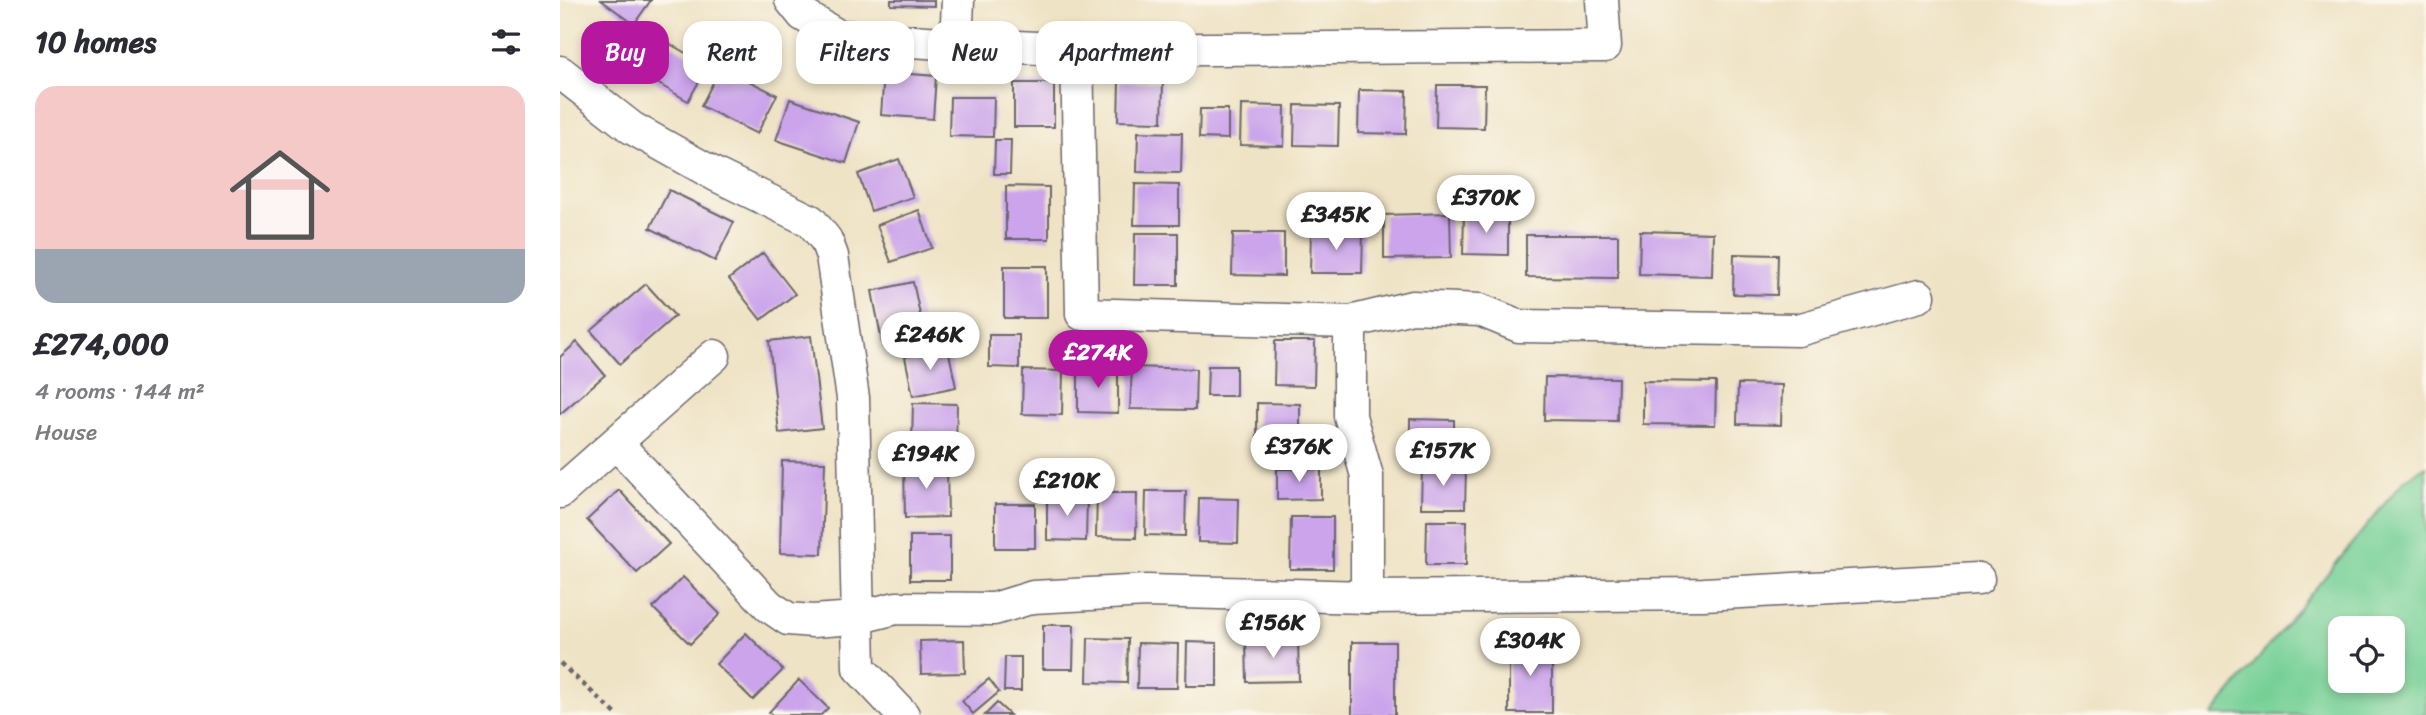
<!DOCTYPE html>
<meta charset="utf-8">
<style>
:root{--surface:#fff;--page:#f2f2f3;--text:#2b2b33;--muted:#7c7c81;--line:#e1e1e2;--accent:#b5179e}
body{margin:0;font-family:Sriracha,sans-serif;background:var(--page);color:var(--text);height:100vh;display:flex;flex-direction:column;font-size:26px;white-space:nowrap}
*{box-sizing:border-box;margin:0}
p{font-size:23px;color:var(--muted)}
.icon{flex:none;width:38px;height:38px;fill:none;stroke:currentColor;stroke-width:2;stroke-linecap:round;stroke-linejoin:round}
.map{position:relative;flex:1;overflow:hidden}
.sheet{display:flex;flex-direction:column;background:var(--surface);width:560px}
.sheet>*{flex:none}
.guide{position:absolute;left:21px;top:21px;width:665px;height:63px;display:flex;gap:14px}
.fabs{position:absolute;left:1768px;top:616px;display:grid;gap:14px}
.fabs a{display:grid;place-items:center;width:77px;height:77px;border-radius:14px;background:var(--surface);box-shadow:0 4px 10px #0003;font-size:35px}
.price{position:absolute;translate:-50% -60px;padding:0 16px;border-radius:24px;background:#fff;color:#222;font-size:23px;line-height:46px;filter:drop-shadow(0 2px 4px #0008)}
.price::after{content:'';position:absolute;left:50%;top:42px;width:21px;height:16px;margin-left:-10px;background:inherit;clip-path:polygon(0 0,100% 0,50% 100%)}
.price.current{background:var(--accent);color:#fff}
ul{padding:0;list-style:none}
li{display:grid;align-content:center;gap:14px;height:371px;padding:0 35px}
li+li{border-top:2px solid var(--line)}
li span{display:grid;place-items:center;height:217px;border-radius:21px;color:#555}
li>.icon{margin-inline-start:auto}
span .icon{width:126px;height:126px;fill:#fffc;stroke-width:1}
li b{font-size:30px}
h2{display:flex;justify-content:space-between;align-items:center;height:84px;padding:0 35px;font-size:30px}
.pill{padding:0 24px;border-radius:21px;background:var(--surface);box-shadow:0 4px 10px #0003;font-size:24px;line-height:63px}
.pill.current{background:var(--accent);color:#fff}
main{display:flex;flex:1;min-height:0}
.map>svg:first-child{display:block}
</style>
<main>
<section class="sheet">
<h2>10 homes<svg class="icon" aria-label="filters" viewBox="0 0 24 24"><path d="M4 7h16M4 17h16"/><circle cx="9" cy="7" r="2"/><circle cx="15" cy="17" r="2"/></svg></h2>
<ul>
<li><span style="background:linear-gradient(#f6c9c9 75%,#9aa5b1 0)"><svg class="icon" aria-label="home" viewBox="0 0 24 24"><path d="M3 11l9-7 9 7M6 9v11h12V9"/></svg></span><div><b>£274,000</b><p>4 rooms · 144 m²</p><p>House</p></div></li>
</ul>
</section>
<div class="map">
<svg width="1866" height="715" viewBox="0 0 1866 715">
<rect width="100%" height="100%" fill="#fbf7ec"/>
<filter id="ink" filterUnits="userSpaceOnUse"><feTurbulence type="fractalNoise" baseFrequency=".0143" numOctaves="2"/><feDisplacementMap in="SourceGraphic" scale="14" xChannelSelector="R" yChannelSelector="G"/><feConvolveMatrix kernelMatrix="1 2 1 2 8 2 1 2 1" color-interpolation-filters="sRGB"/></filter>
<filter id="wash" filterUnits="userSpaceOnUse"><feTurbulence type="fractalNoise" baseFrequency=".00686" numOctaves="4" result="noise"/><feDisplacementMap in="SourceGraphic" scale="28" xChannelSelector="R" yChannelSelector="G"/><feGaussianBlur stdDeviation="1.57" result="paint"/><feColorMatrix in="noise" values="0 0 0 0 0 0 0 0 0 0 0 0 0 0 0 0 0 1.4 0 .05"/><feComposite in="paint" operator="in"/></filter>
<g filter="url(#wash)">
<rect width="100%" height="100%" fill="#efe3c5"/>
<path fill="#76d096" stroke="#4c7968" stroke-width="2" fill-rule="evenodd" d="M1866 466V715H1652L1844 480ZM1780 628H1832V681H1780Z"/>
<g id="blocks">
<g fill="#cba4eb">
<path d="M41 0H91L74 24Z"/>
<path d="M331 0H374V6L331 5Z"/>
<path d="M110 44 148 66 128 101 90 79Z"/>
<path d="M161 67 217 95 197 134 141 106Z"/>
<path d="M324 72 376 76 373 119 321 115Z"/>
<path d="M559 82H603L602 122 558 121Z"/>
<rect x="454" y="83" width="40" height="44"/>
<path d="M877 85H925L924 128 876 127Z"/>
<path d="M799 90 847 91 846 134 798 133Z"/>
<path d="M390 97H434L433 137 389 136Z"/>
<path d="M230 99 299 122 286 163 216 140Z"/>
<path d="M681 105 725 106 724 146 680 145Z"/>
<path d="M735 105 779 106 778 146 734 145Z"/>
<path d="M640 109H668V139L639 138Z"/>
<path d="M578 132 622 133 621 173 577 172Z"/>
<path d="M435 140H451L450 174H434Z"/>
<path d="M339 159 353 197 311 211 298 174Z"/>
<path d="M575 184 619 185V225H574Z"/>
<path d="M446 186 489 187V239H446Z"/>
<path d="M109 190 174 222 155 261 90 228Z"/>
<path d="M359 210 372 248 331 262 317 225Z"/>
<path d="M890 213 891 258 824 259V215Z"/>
<path d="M904 214 948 215V255L903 254Z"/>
<path d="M751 230 803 231 802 273H750Z"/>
<path d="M1080 231 1153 233 1152 276 1079 274Z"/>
<path d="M575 233H618V285H574Z"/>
<path d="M673 233H724V276L672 275Z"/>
<path d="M966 235H1058V278L966 277Z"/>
<path d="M203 253 235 294 201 320 169 279Z"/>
<path d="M1174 254 1218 255 1217 295 1173 294Z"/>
<rect x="444" y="266" width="43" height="52"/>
<path d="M353 282 364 333 322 342 312 291Z"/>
<path d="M86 284 115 316 60 364 31 331Z"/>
<path d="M429 335H459V368L429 367Z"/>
<path d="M251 336 262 428 219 433 209 341Z"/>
<path d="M715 341H755L754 386 714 385Z"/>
<path d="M17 342 45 375 0 414V357Z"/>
<path d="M388 348 396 387 353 396 345 357Z"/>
<path d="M648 366H676V396H647Z"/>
<path d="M572 367 636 369 635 410 570 409Z"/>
<path d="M518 368 558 369V413L518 412Z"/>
<path d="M463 370 503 371 502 415 462 414Z"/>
<path d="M985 377 1058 378 1057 421 984 420Z"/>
<path d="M1083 381 1156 382 1155 425 1083 424Z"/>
<path d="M1178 384 1222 385 1221 425 1177 424Z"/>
<path d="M353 403 397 404 396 444 352 443Z"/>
<path d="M697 403 740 404V456L697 455Z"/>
<path d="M850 419 894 420V460L850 459Z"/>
<path d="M222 461 265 462 262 554 220 553Z"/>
<path d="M344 465H387L388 517 345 518Z"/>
<path d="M862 467 906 468 905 508H861Z"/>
<path d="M717 469H761V499L717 500Z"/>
<path d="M59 490 109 544 77 573 27 520Z"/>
<path d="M586 491H626L625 536 585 535Z"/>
<path d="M537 493H577L576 538 536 537Z"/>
<path d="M487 496 527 497 526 541 487 540Z"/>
<path d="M639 498 679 499 678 543 638 542Z"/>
<rect x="435" y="504" width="40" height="44"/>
<path d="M731 517H773V569H730Z"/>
<path d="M867 521H907L906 565H866Z"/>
<rect x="350" y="536" width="40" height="44"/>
<path d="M123 577 160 614 130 644 93 608Z"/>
<path d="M483 625H514L513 669H483Z"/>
<path d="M186 633 223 670 193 700 156 664Z"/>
<path d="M528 638 568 639 567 683 527 682Z"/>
<path d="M738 638 739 681 687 682 686 640Z"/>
<path d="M404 640 405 673 361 674 360 641Z"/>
<path d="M627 642 657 643V686H626Z"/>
<rect x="792" y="642" width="43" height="73"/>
<path d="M578 643 618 644 617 688H577Z"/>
<rect x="949" y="644" width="43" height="69"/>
<path d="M445 657H461V691H444Z"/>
<path d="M429 679 439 692 413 714 402 701Z"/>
<path d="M239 680 268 708 261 715H212L209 712Z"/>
<path d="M437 703 450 715H425Z"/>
</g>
</g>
</g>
<g filter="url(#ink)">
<use href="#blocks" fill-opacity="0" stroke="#6a666b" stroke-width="2"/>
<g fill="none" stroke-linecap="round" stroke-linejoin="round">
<g stroke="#6a666b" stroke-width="35">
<g id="street">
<path d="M231 0 243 15 278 36 396 44 517 50 1045 46 1042 0"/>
<path d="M396 44 398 0"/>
<path d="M517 50 522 314 790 322 852 307 920 310 959 326 1238 330 1359 296"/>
<path d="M0 72 72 128 156 175 251 221 266 240 272 256 293 398 299 668 343 715"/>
<path d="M790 322V416L807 476V597"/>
<path d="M57 444 209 606 228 619 253 621 296 618 336 608 434 609 473 597 587 591 807 597 1144 594 1418 579"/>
<path d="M0 492 154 356"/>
</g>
</g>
<path stroke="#6a666b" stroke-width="4.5" stroke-dasharray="5 5" stroke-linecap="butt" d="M0 663 57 715"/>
<use href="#street" stroke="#fff" stroke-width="32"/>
</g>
</g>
</svg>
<div class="fabs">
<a><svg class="icon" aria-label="locate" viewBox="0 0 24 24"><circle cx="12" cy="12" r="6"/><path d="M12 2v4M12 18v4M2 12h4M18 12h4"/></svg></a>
</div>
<b class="price" style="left:926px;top:235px">£370K</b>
<b class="price" style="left:776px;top:252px">£345K</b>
<b class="price" style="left:370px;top:372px">£246K</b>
<b class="price current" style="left:538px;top:390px">£274K</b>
<b class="price" style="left:739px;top:484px">£376K</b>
<b class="price" style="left:883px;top:488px">£157K</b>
<b class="price" style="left:366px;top:491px">£194K</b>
<b class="price" style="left:507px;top:518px">£210K</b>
<b class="price" style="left:713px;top:660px">£156K</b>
<b class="price" style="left:970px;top:678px">£304K</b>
<div class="guide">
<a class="pill current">Buy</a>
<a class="pill">Rent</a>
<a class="pill">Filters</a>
<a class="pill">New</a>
<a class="pill">Apartment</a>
</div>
</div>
</main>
